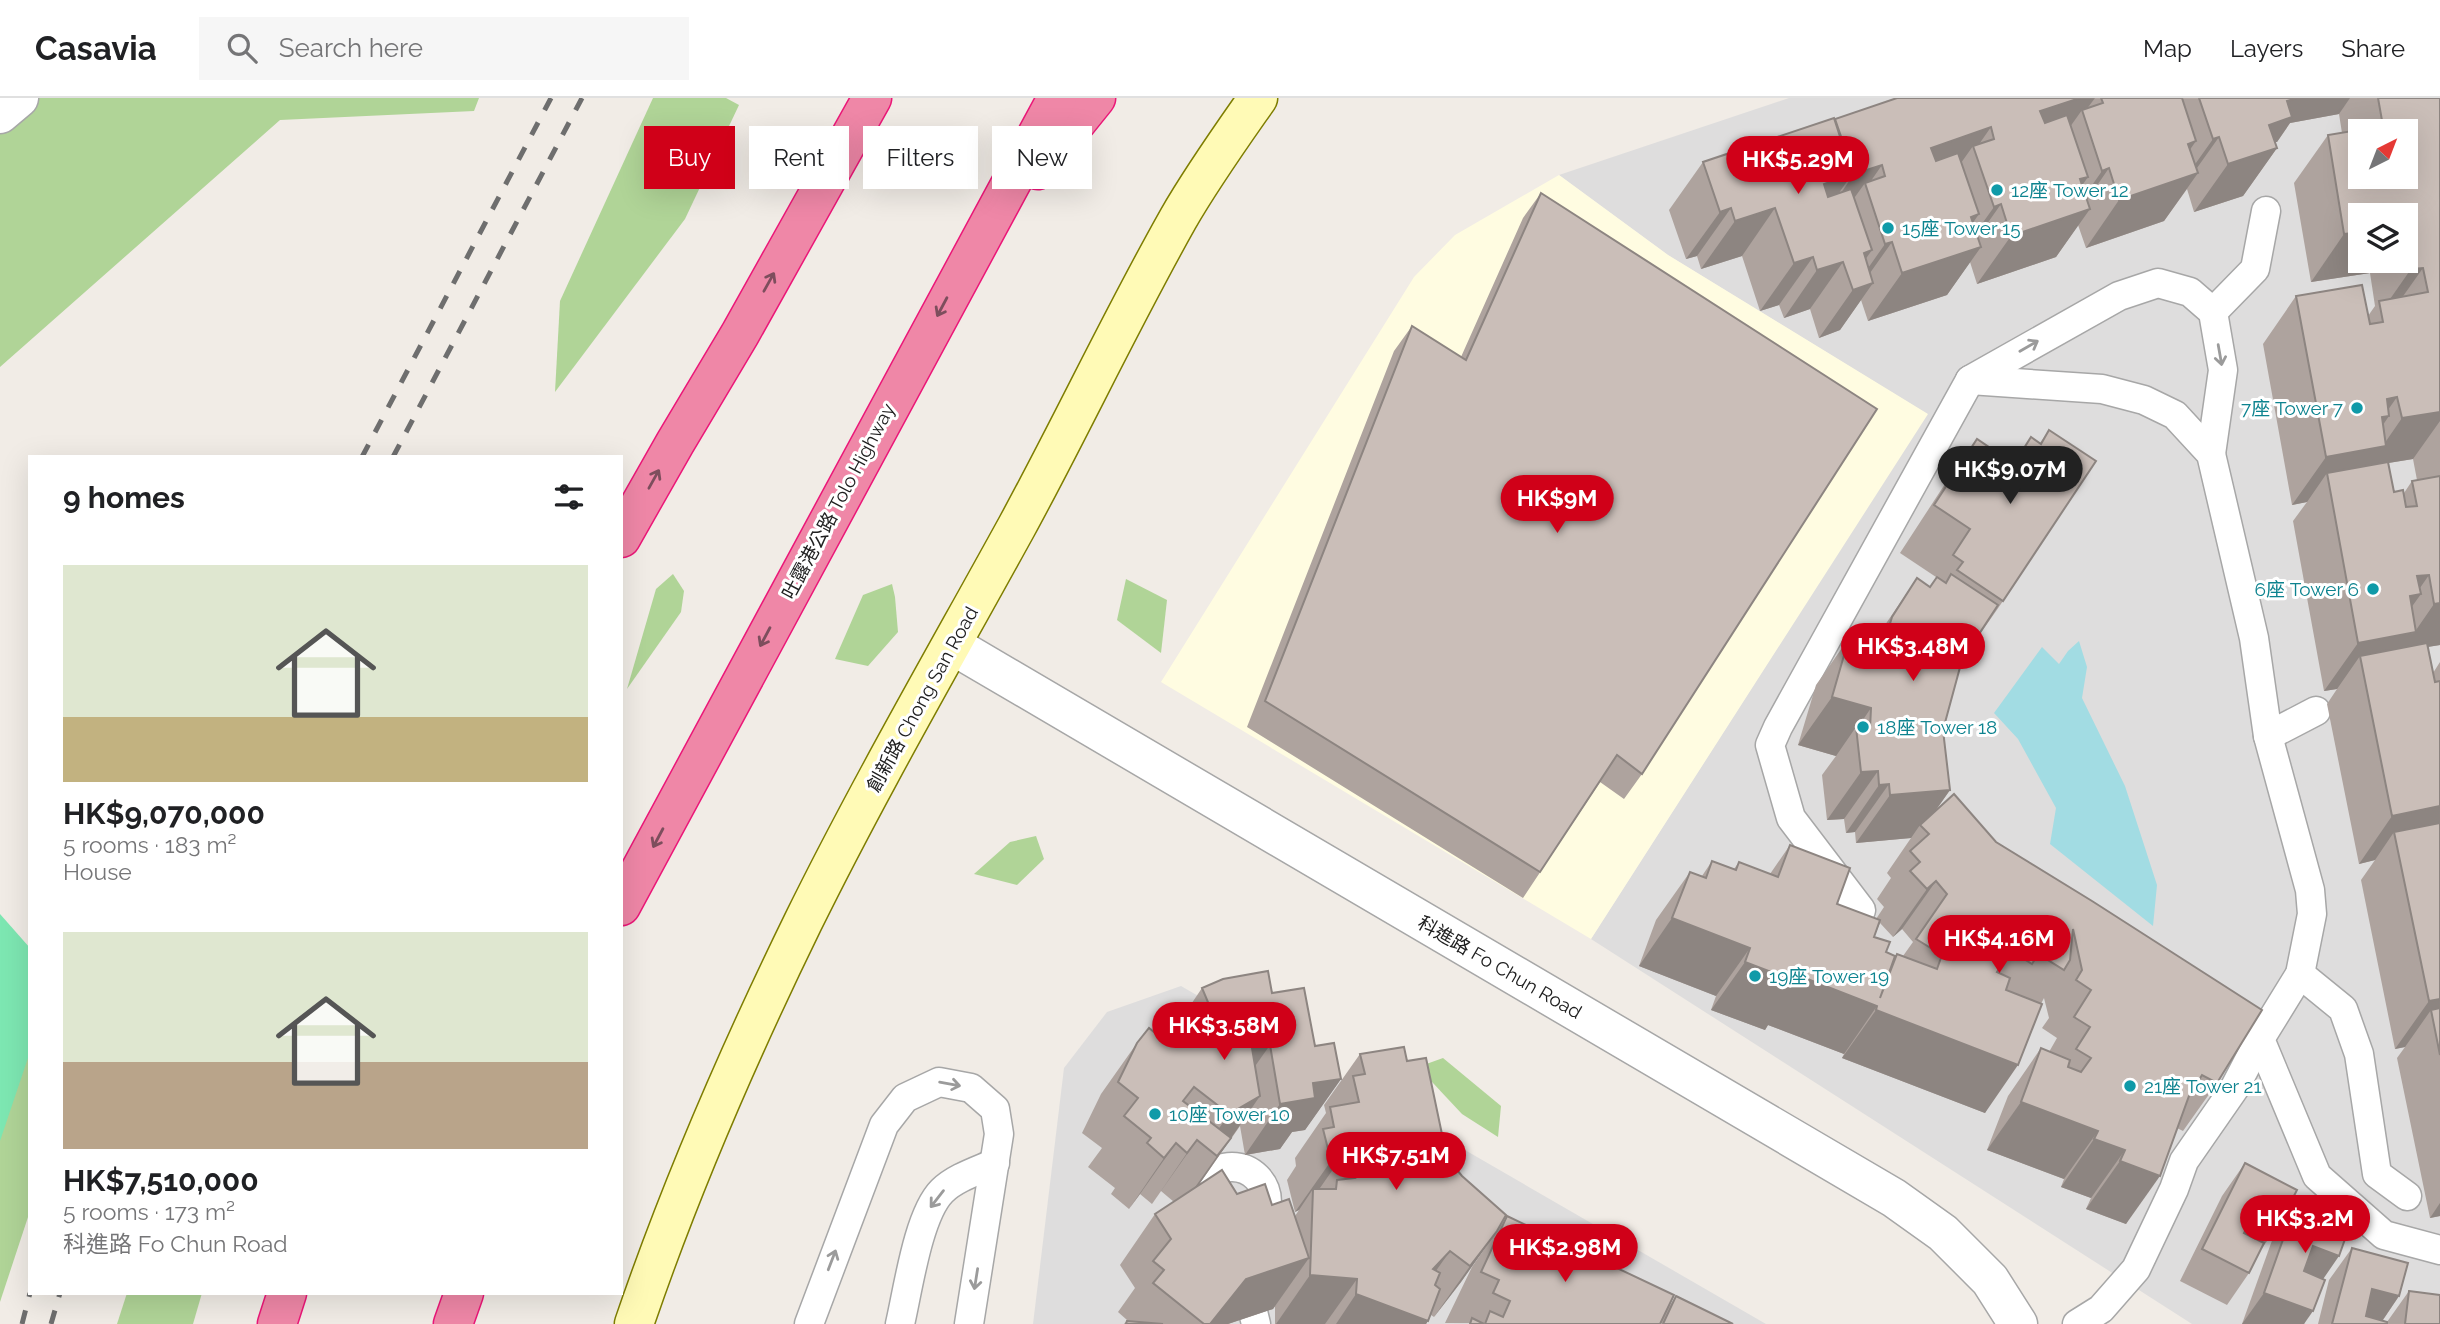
<!DOCTYPE html>
<meta charset="utf-8">
<style>
:root{--surface:#fff;--page:#f6f6f6;--text:#202124;--muted:#757577;--line:#e0e0e0;--accent:#d00018}
body{margin:0;font-family:Raleway,"Noto Sans TC",sans-serif;background:var(--page);color:var(--text);height:100vh;display:flex;flex-direction:column;font-size:26px;white-space:nowrap}
*{box-sizing:border-box;margin:0}
p{font-size:23px;color:var(--muted)}
.icon{flex:none;width:38px;height:38px;fill:none;stroke:currentColor;stroke-width:2;stroke-linecap:round;stroke-linejoin:round}
.map{position:relative;flex:1;overflow:hidden}
.panel{position:absolute;left:28px;top:357px;width:595px;height:840px;display:flex;flex-direction:column;background:var(--surface);border-radius:0px;box-shadow:0 7px 28px #0002}
.panel>*{flex:none}
.hud{position:absolute;left:644px;top:28px;width:665px;height:63px;display:flex;gap:14px}
.needle{width:46px;rotate:42deg}
.buttons{position:absolute;left:2348px;top:21px;display:grid;gap:14px}
.buttons a{display:grid;place-items:center;width:70px;height:70px;border-radius:0px;background:var(--surface);box-shadow:0 7px 28px #0002;font-size:35px}
.price{position:absolute;translate:-50% -60px;padding:0 16px;border-radius:24px;background:var(--accent);color:#fff;font-size:23px;line-height:46px;filter:drop-shadow(0 2px 4px #0008)}
.price::after{content:'';position:absolute;left:50%;top:42px;width:21px;height:16px;margin-left:-10px;background:inherit;clip-path:polygon(0 0,100% 0,50% 100%)}
.price.current{background:#222;color:#fff}
ul{padding:0;list-style:none}
li{display:grid;align-content:center;gap:14px;height:371px;padding:0 35px}
li span{display:grid;place-items:center;height:217px;border-radius:0px;color:#555}
li>.icon{margin-inline-start:auto}
span .icon{width:126px;height:126px;fill:#fffc;stroke-width:1}
li b{font-size:30px}
h2{display:flex;justify-content:space-between;align-items:center;height:84px;padding:0 35px;font-size:30px}
.pill{padding:0 24px;border-radius:0px;background:var(--surface);box-shadow:0 7px 28px #0002;font-size:24px;line-height:63px}
.pill.current{background:var(--accent);color:#fff}
header{display:flex;align-items:center;gap:42px;box-sizing:border-box;height:98px;padding:0 35px;background:var(--surface);border-bottom:2px solid var(--line)}
header strong{font-size:33px}
nav{display:flex;gap:38px;margin-inline-start:auto;font-size:24px}
.search{width:490px;height:63px;background:var(--page);display:flex;align-items:center;gap:18px;box-sizing:border-box;padding:0 24px;border-radius:0px;color:var(--muted);font-size:26px}
.map>svg:first-child{display:block}
</style>
<header>
<strong>Casavia</strong>
<div class="search"><svg class="icon" aria-label="search" viewBox="0 0 24 24"><circle cx="10" cy="10" r="6"/><path d="M15 15l6 6"/></svg>Search here</div>
<nav><a>Map</a><a>Layers</a><a>Share</a></nav>
</header>
<div class="map">
<svg width="2440" height="1226" viewBox="0 0 2440 1226">
<rect width="100%" height="100%" fill="#f1ece6"/>
<g fill="#dedddd" fill-rule="evenodd">
<path d="M1789 0H2440V1226H2192L1591 841 1927 316 1668 157 1559 77ZM2361 33H2406V79H2361ZM2361 117H2406V163H2361Z"/>
<path d="M1181 888 1766 1226H1033L1064 970 1107 914Z"/>
</g>
<path fill="#fffce1" d="M1559 77 1668 157 1928 316 1591 841 1161 584 1414 179 1455 137Z"/>
<g fill="#b0d497">
<path d="M0 0H479L474 13 280 22 0 269Z"/>
<path d="M653 0H726L739 7 685 121 555 294 560 203Z"/>
<path d="M673 476 684 493 681 514 627 591 656 491Z"/>
<path d="M1126 481 1167 502 1161 555 1117 522Z"/>
<path d="M892 486 895 499 898 534 868 568 835 561 863 497Z"/>
<path d="M1036 738 1044 761 1017 787 974 776 1010 744Z"/>
<path d="M30 862V1113L0 1204V868Z"/>
<path d="M1443 960 1501 1008 1498 1039 1462 1016 1418 969Z"/>
<path d="M127 1195H202L193 1226H117Z"/>
</g>
<path fill="#7de7b2" d="M0 816 30 850V954L0 1043Z"/>
<path fill="#a2dce3" d="M2079 543 2087 569 2082 600 2125 688 2157 787 2153 828 2050 746 2056 710 2018 641 1994 615 2042 549 2059 566 2068 553Z"/>
<g fill="none" stroke-linecap="round" stroke-linejoin="round">
<g stroke="#a7a7a7" stroke-width="31">
<g id="service">
<path d="M2213 214 2255 171 2266 113"/>
<path d="M1970 282 2102 291 2144 302 2175 317 2211 356 2254 540 2268 638 2310 792 2312 816 2300 876 2260 941 2317 1078 2384 1137 2440 1152"/>
<path d="M2268 638 2316 613"/>
<path d="M1861 812 1791 720 1770 647 1778 629 1970 282 2119 198 2158 185 2190 194 2213 214 2223 272 2211 356"/>
<path d="M2300 876 2343 911 2359 956 2377 1076 2407 1098"/>
<circle cx="1232" cy="1104" r="35"/>
<path d="M1245 1181 1256 1226"/>
<path d="M809 1226 884 1027 905 1000 939 984 971 990 995 1011 999 1036 969 1226"/>
<path d="M900 1226C908 1192 918 1117 942 1093 955 1080 977 1073 995 1065"/>
<path d="M2077 1226 2101 1211 2136 1171 2174 1091 2184 1063 2234 991 2260 941 2248 934"/>
</g>
</g>
<g stroke="#a7a7a7" stroke-width="41">
<path id="minor" d="M952 547 1894 1100 1943 1135 1990 1182 2018 1226"/>
</g>
<g stroke="#a7a7a7" stroke-width="41">
<path id="tertiary" d="M0 16 19 0"/>
</g>
<g stroke="#7e7d00" stroke-width="41">
<path id="secondary" d="M634 1226C681 1088 739 955 803 824 869 690 945 559 1017 428 1072 327 1121 222 1178 121 1202 79 1230 40 1258 0"/>
</g>
<g stroke="#eb1778" stroke-width="41">
<g id="motorway">
<path d="M1038 72 1096 0"/>
<path d="M621 440 675 345 740 236 872 0"/>
<path d="M621 808 1057 0"/>
<path d="M277 1226 287 1195"/>
<path d="M453 1226 464 1195"/>
</g>
</g>
<use href="#service" stroke="#fff" stroke-width="28"/>
<use href="#minor" stroke="#fff" stroke-width="38"/>
<use href="#tertiary" stroke="#fff" stroke-width="38"/>
<use href="#secondary" stroke="#fffab6" stroke-width="38"/>
<use href="#motorway" stroke="#ef87a7" stroke-width="38"/>
<g stroke="#6e6e6e" stroke-width="5" stroke-dasharray="14 14" stroke-linecap="butt">
<path d="M362 359 551 0"/>
<path d="M393 359 582 0"/>
<path d="M22 1226 30 1195"/>
<path d="M51 1226 60 1195"/>
</g>
</g>
<g fill="#aea39e" fill-rule="evenodd">
<path d="M1897 0H2440V547L2427 549 2433 575 2440 564V1118L2430 1120 2397 960 2405 949 2395 951 2361 782 2375 762 2359 766 2327 606 2337 591 2324 593 2293 423 2307 404 2292 407 2263 246 2296 198 2368 218 2375 208 2370 175 2311 184 2294 85 2328 37 2342 35 2339 16 2290 25 2277 44H2275L2277 50 2243 98 2194 114 2187 91 2164 123 2086 150 2078 127 2056 159 1977 186 1970 164 1947 197 1868 223 1861 202 1840 232 1819 240 1810 211 1784 220 1779 207 1760 213 1742 158 1701 171 1697 158 1686 161 1669 112 1703 64 1834 22 1835 21ZM2406 117V163H2361ZM2413 361 2417 382 2412 383 2404 395 2394 394 2388 365Z"/>
<path d="M1541 95 1642 676 1624 701 1600 684 1523 800 1247 629 1394 253 1412 228 1461 259 1523 120Z"/>
<path d="M2049 332 2003 503 1962 562 1943 632 1950 692 1934 715 1996 744 2217 985 2183 1033 2177 1030 2126 1126 2086 1111 2091 1100 2061 1089 2064 1081 1987 1052 2008 998 2041 950 2049 954 2057 940 2042 930 2049 920 2044 900 1985 1015 1842 960 1844 956 1768 927 1765 932 1711 912 1716 898 1639 868 1656 822 1690 774 1702 778 1712 763 1734 771 1739 764 1770 776 1790 747 1837 806 1876 821 1884 809 1877 801 1891 780 1887 775 1911 740 1856 745 1855 734 1846 735 1844 721 1827 722 1822 677 1836 658 1798 647 1816 587 1849 540 1872 546 1917 480 1930 489 1935 481 1936 479 1900 455 1943 389 1977 341 2013 365 2040 345ZM1880 825 1893 839 1902 831 1913 844 1903 858 1897 856 1893 861 1886 854 1874 839Z"/>
<path d="M1202 890 1272 895 1341 981 1305 1032 1292 1034 1280 1051 1245 1057 1240 1028 1198 1088 1237 1096 1272 1107 1295 1118 1299 1112 1295 1114 1287 1082 1296 1068 1295 1060 1326 1015 1324 1007 1360 956 1407 963 1447 1060 1497 1133 1461 1184 1434 1219 1431 1217 1426 1226H1275V1208L1273 1211 1228 1226H1124L1127 1222 1118 1214 1135 1190 1120 1167 1155 1116 1174 1104 1161 1093 1152 1106 1140 1096 1129 1111 1111 1096 1115 1090 1088 1069 1102 1050 1082 1035 1101 996 1137 945 1165 943 1167 942Z"/>
<path d="M2245 1065 2281 1123 2260 1153 2249 1175 2227 1207 2180 1183 2222 1098Z"/>
<path d="M2296 1105 2323 1181 2304 1226H2242L2274 1137Z"/>
<path d="M1507 1118 1666 1213 1676 1198 1733 1226 1445 1225 1472 1169Z"/>
<path d="M2352 1150 2399 1198 2383 1222 2387 1224 2409 1193 2440 1226H2318L2329 1182Z"/>
</g>
<g fill="#8d8581">
<path d="M2080 0H2095L2083 16 2082 12 2060 43 2007 61 2040 13Z"/>
<path d="M2297 0H2350L2339 16 2290 25 2277 44H2275L2277 50 2243 98 2194 114 2228 66 2287 3Z"/>
<path d="M1991 29 1975 52 1973 48 1951 79 1897 98 1931 50Z"/>
<path d="M2219 39 2192 77 2198 75 2164 123 2086 150 2119 102 2188 46 2196 43 2166 86 2186 79 2213 41Z"/>
<path d="M1882 67 1866 90 1865 85 1842 117 1821 124 1854 76Z"/>
<path d="M2109 70 2078 115 2090 111 2056 159 1977 186 2011 138 2080 81 2088 79 2058 122 2071 117 2102 73Z"/>
<path d="M1852 76 1819 124 1824 86Z"/>
<path d="M2001 106 1968 153 1981 149 1947 197 1868 223 1902 175 1971 119 1979 116 1949 159 1961 155 1994 109Z"/>
<path d="M1731 110 1697 158 1686 161 1720 114Z"/>
<path d="M1775 110 1742 158 1701 171 1735 123Z"/>
<path d="M2361 134V163H2378L2370 175 2311 184 2344 136Z"/>
<path d="M1892 144 1860 189 1873 185 1840 232 1819 240 1885 146Z"/>
<path d="M1872 152 1850 183 1864 155Z"/>
<path d="M1813 159 1779 207 1760 213 1794 165Z"/>
<path d="M1843 164 1810 211 1784 220 1817 172Z"/>
<path d="M2423 170 2389 218 2381 214 2411 171Z"/>
<path d="M2397 299 2383 319 2389 318 2366 352 2382 349 2402 320 2440 314V323L2413 361 2327 375 2307 404 2292 407 2326 359 2387 301Z"/>
<path d="M2429 477 2415 497 2421 496 2390 539 2414 535 2434 506 2440 505V547L2403 553 2360 558 2337 591 2324 593 2358 545 2417 478Z"/>
<path d="M1832 599 1871 610 1856 632V629L1836 658 1798 647Z"/>
<path d="M1878 673 1844 721 1827 722 1861 674Z"/>
<path d="M1889 686 1855 734 1846 735 1879 687Z"/>
<path d="M1950 692 1923 730 1920 727 1911 740 1856 745 1890 697Z"/>
<path d="M2440 708V725L2394 734 2375 762 2359 766 2392 718Z"/>
<path d="M1936 783 1902 831 1893 839 1927 791Z"/>
<path d="M1672 820 1750 850 1716 898 1639 868Z"/>
<path d="M1745 864 1800 878 1877 908 1844 956 1768 927 1765 932 1711 912Z"/>
<path d="M2440 901V942L2431 912 2405 949 2395 951 2429 903Z"/>
<path d="M1876 912 2018 967 1985 1015 1842 960Z"/>
<path d="M1270 947 1234 998 1252 950Z"/>
<path d="M1341 981 1305 1032 1292 1034 1280 1051 1245 1057 1280 1006 1313 985Z"/>
<path d="M1260 998 1196 1091 1181 1109 1217 1058 1206 1049 1229 1016Z"/>
<path d="M2021 1004 2098 1033 2064 1081 1987 1052Z"/>
<path d="M2094 1041 2125 1052 2091 1100 2061 1089Z"/>
<path d="M1197 1042 1161 1093 1152 1106 1187 1055Z"/>
<path d="M1176 1045 1140 1096 1129 1111 1164 1060Z"/>
<path d="M1343 1057 1313 1100V1091L1299 1112 1295 1114 1331 1063Z"/>
<path d="M2120 1063 2160 1078 2126 1126 2086 1111Z"/>
<path d="M2440 1105V1118L2430 1120Z"/>
<path d="M1497 1133 1461 1184 1434 1219 1470 1168Z"/>
<path d="M2313 1148 2339 1158 2317 1190 2291 1180Z"/>
<path d="M1450 1153 1414 1204 1428 1223 1426 1226H1336L1356 1196 1433 1171Z"/>
<path d="M1309 1160 1273 1211 1228 1226H1210L1246 1181Z"/>
<path d="M1310 1177 1357 1181 1325 1226H1276Z"/>
<path d="M2372 1191 2399 1198 2380 1226 2350 1224Z"/>
<path d="M2264 1195 2313 1213 2304 1226H2242Z"/>
</g>
<g fill="#cabeb8" stroke="#8d8581" stroke-width="2" fill-rule="evenodd">
<path d="M1897 0H2080L2040 13 2045 25 2067 17 2088 79 2080 81 2090 111 2011 138 2001 106 1994 109 1973 48 1994 41 1991 29 1931 50 1936 63 1958 55 1979 116 1971 119 1981 149 1902 175 1892 144 1885 146 1865 85 1885 78 1882 67 1854 76 1835 21Z"/>
<path d="M2101 0H2182L2196 43 2188 46 2198 75 2119 102 2109 70 2102 73 2082 12 2103 5Z"/>
<path d="M2199 0H2297L2287 3 2292 19 2269 27 2277 50 2228 66 2219 39 2213 41Z"/>
<path d="M2378 0H2440V314L2402 320 2397 299 2387 301 2389 318 2382 319 2386 348 2326 359 2296 198 2362 187 2370 226 2383 224 2379 203 2428 194 2423 170 2411 171 2406 143V117H2361V134L2344 136 2328 37 2383 28ZM2361 33H2406V79H2361Z"/>
<path d="M1834 20 1852 76 1824 86 1828 99 1851 91 1872 152 1864 155 1873 185 1853 192 1843 164 1817 172 1813 159 1794 165 1775 110 1735 123 1731 110 1720 114 1703 64Z"/>
<path d="M1541 95 1877 311 1642 676 1617 657 1540 774 1265 603 1412 228 1466 262Z"/>
<path d="M2049 332 2096 363 2003 503 1957 472 1963 464 1953 457 1970 431 1934 407 1977 341 2014 366 2031 339 2041 346Z"/>
<path d="M2388 364 2394 394 2403 392 2406 409 2417 408 2412 383 2440 378V505L2434 506 2429 477 2417 478 2421 496 2410 498 2416 534 2358 545 2327 375Z"/>
<path d="M1951 476 1998 507 1962 562 1943 632 1950 692 1890 697 1889 686 1879 687 1878 673 1861 674 1856 629 1870 631 1871 610 1832 599 1849 540 1883 549 1892 519 1917 480 1930 489 1937 479 1946 485Z"/>
<path d="M2427 545 2435 584 2440 583V708L2392 718 2360 558Z"/>
<path d="M1954 696 1996 744 2092 803 2262 912 2217 985 2202 977 2189 998 2160 1078 2120 1063 2125 1052 2094 1041 2098 1033 2021 1004 2041 950 2070 962 2068 969 2081 974 2091 960 2076 951 2090 929 2074 919 2091 892 2076 882 2082 872 2073 831 2070 862 2064 872 2038 856 2032 866 2010 852 1997 874 2010 880 2006 892 2042 906 2018 967 1876 912 1877 908 1800 878 1798 884 1745 864 1750 850 1672 820 1690 774 1706 780 1712 763 1736 772 1739 764 1778 779 1790 747 1850 770 1837 806 1880 822 1874 839 1890 844 1886 854 1895 858 1880 900 1897 856 1937 871 1942 857 1916 841 1947 796 1936 783 1927 791 1910 773 1920 764 1910 753 1929 736 1920 727Z"/>
<path d="M2440 725V901L2429 903 2394 734Z"/>
<path d="M1268 873 1272 895 1304 890 1315 948 1334 945 1341 981 1313 985 1315 1000 1280 1006 1270 947 1252 950 1260 998 1229 1016 1194 989 1183 1003 1231 1040 1217 1058 1197 1042 1187 1055 1176 1045 1164 1060 1147 1045 1151 1040 1124 1018 1138 1000 1118 984 1137 945 1149 930 1165 943 1210 909 1202 890 1223 881Z"/>
<path d="M2440 910V957L2431 912Z"/>
<path d="M1404 949 1407 963 1426 960 1447 1060 1462 1078 1506 1117 1497 1133 1470 1168 1450 1153 1433 1171 1440 1175 1435 1187 1440 1191 1428 1223 1356 1196 1357 1181 1310 1177 1313 1091H1336L1337 1082 1355 1080 1343 1057 1331 1063 1323 1031 1334 1029 1330 1009 1359 1004 1353 978 1365 976 1360 956Z"/>
<path d="M2245 1065 2297 1092 2281 1123 2257 1110 2244 1135 2264 1145 2249 1175 2202 1151Z"/>
<path d="M1222 1072 1237 1096 1265 1086 1272 1107 1289 1101 1309 1160 1246 1181 1210 1226H1204L1153 1185 1164 1172 1153 1163 1171 1141 1155 1116Z"/>
<path d="M2296 1105 2351 1124 2339 1158 2313 1148 2304 1173 2325 1182 2313 1213 2264 1195Z"/>
<path d="M1507 1118 1674 1197 1660 1226H1485L1490 1213 1503 1219 1510 1203 1493 1195 1499 1182 1481 1174Z"/>
<path d="M2352 1150 2408 1165 2399 1198 2372 1191 2366 1218 2387 1224V1226H2332Z"/>
<path d="M2409 1193 2440 1197V1226H2405Z"/>
<path d="M1676 1198 1733 1226H1663Z"/>
<path d="M1472 1220 1484 1226H1470Z"/>
<path d="M1127 1223 1163 1226H1126Z"/>
</g>
<defs><path id="oneway-shaft" d="M-6 0H5M1.5-3L5.5 0L1.5 3" fill="none" stroke-width="1.6" stroke-linecap="round" stroke-linejoin="round" transform="scale(1.75)"/></defs>
<g stroke="#7d4e5d">
<use href="#oneway-shaft" transform="translate(769 184) rotate(-61)"/>
<use href="#oneway-shaft" transform="translate(942 209) rotate(118)"/>
<use href="#oneway-shaft" transform="translate(654 381) rotate(-61)"/>
<use href="#oneway-shaft" transform="translate(765 539) rotate(118)"/>
<use href="#oneway-shaft" transform="translate(658 740) rotate(118)"/>
</g>
<g stroke="#9b9b9b">
<use href="#oneway-shaft" transform="translate(2029 248) rotate(-30)"/>
<use href="#oneway-shaft" transform="translate(2220 257) rotate(80)"/>
<use href="#oneway-shaft" transform="translate(950 986) rotate(10)"/>
<use href="#oneway-shaft" transform="translate(937 1101) rotate(128)"/>
<use href="#oneway-shaft" transform="translate(832 1162) rotate(-69)"/>
<use href="#oneway-shaft" transform="translate(976 1181) rotate(99)"/>
</g>
<g fill="#0f9aa8" stroke="#fff" stroke-width="2.5">
<circle cx="1997" cy="92" r="7"/>
<circle cx="1888" cy="130" r="7"/>
<circle cx="2357" cy="310" r="7"/>
<circle cx="2373" cy="491" r="7"/>
<circle cx="1863" cy="629" r="7"/>
<circle cx="1755" cy="878" r="7"/>
<circle cx="2130" cy="988" r="7"/>
<circle cx="1155" cy="1016" r="7"/>
</g>
<g text-anchor="middle" dominant-baseline="central" stroke-width="6" stroke-linejoin="round" paint-order="stroke">
<g font-size="19" fill="#0d838f" stroke="#fff" text-anchor="start">
<text x="2011" y="92">12座 Tower 12</text>
<text x="1902" y="130">15座 Tower 15</text>
<text x="2343" y="310" text-anchor="end">7座 Tower 7</text>
<text x="2359" y="491" text-anchor="end">6座 Tower 6</text>
<text x="1877" y="629">18座 Tower 18</text>
<text x="1769" y="878">19座 Tower 19</text>
<text x="2144" y="988">21座 Tower 21</text>
<text x="1169" y="1016">10座 Tower 10</text>
</g>
<g font-size="19" fill="#202020" stroke="#fff">
<text transform="translate(838 403) rotate(-62)">吐露港公路 Tolo Highway</text>
<text transform="translate(922 601) rotate(-61)">創新路 Chong San Road</text>
<text transform="translate(1500 869) rotate(30)">科進路 Fo Chun Road</text>
</g>
</g>
</svg>
<div class="buttons">
<a><svg class="needle" viewBox="-14 -14 28 28"><path d="M0-13l5 13h-10z" fill="#e53935"/><path d="M0 13l5-13h-10z" fill="#757577"/></svg></a>
<a><svg class="icon" aria-label="layers" viewBox="0 0 24 24"><path d="M12 4l9 5-9 5-9-5zM3 14l9 5 9-5"/></svg></a>
</div>
<b class="price" style="left:1798px;top:98px">HK$5.29M</b>
<b class="price current" style="left:2010px;top:408px">HK$9.07M</b>
<b class="price" style="left:1557px;top:437px">HK$9M</b>
<b class="price" style="left:1913px;top:585px">HK$3.48M</b>
<b class="price" style="left:1999px;top:877px">HK$4.16M</b>
<b class="price" style="left:1224px;top:964px">HK$3.58M</b>
<b class="price" style="left:1396px;top:1094px">HK$7.51M</b>
<b class="price" style="left:2305px;top:1157px">HK$3.2M</b>
<b class="price" style="left:1565px;top:1186px">HK$2.98M</b>
<div class="hud">
<a class="pill current">Buy</a>
<a class="pill">Rent</a>
<a class="pill">Filters</a>
<a class="pill">New</a>
</div>
<section class="panel">
<h2>9 homes<svg class="icon" aria-label="filters" viewBox="0 0 24 24"><path d="M4 7h16M4 17h16"/><circle cx="9" cy="7" r="2"/><circle cx="15" cy="17" r="2"/></svg></h2>
<ul>
<li><span style="background:linear-gradient(#dfe7d0 70%,#c2b280 0)"><svg class="icon" aria-label="home" viewBox="0 0 24 24"><path d="M3 11l9-7 9 7M6 9v11h12V9"/></svg></span><div><b>HK$9,070,000</b><p>5 rooms · 183 m²</p><p>House</p></div></li>
<li><span style="background:linear-gradient(#dfe7d0 60%,#b9a48a 0)"><svg class="icon" aria-label="home" viewBox="0 0 24 24"><path d="M3 11l9-7 9 7M6 9v11h12V9"/></svg></span><div><b>HK$7,510,000</b><p>5 rooms · 173 m²</p><p>科進路 Fo Chun Road</p></div></li>
</ul>
</section>
</div>
